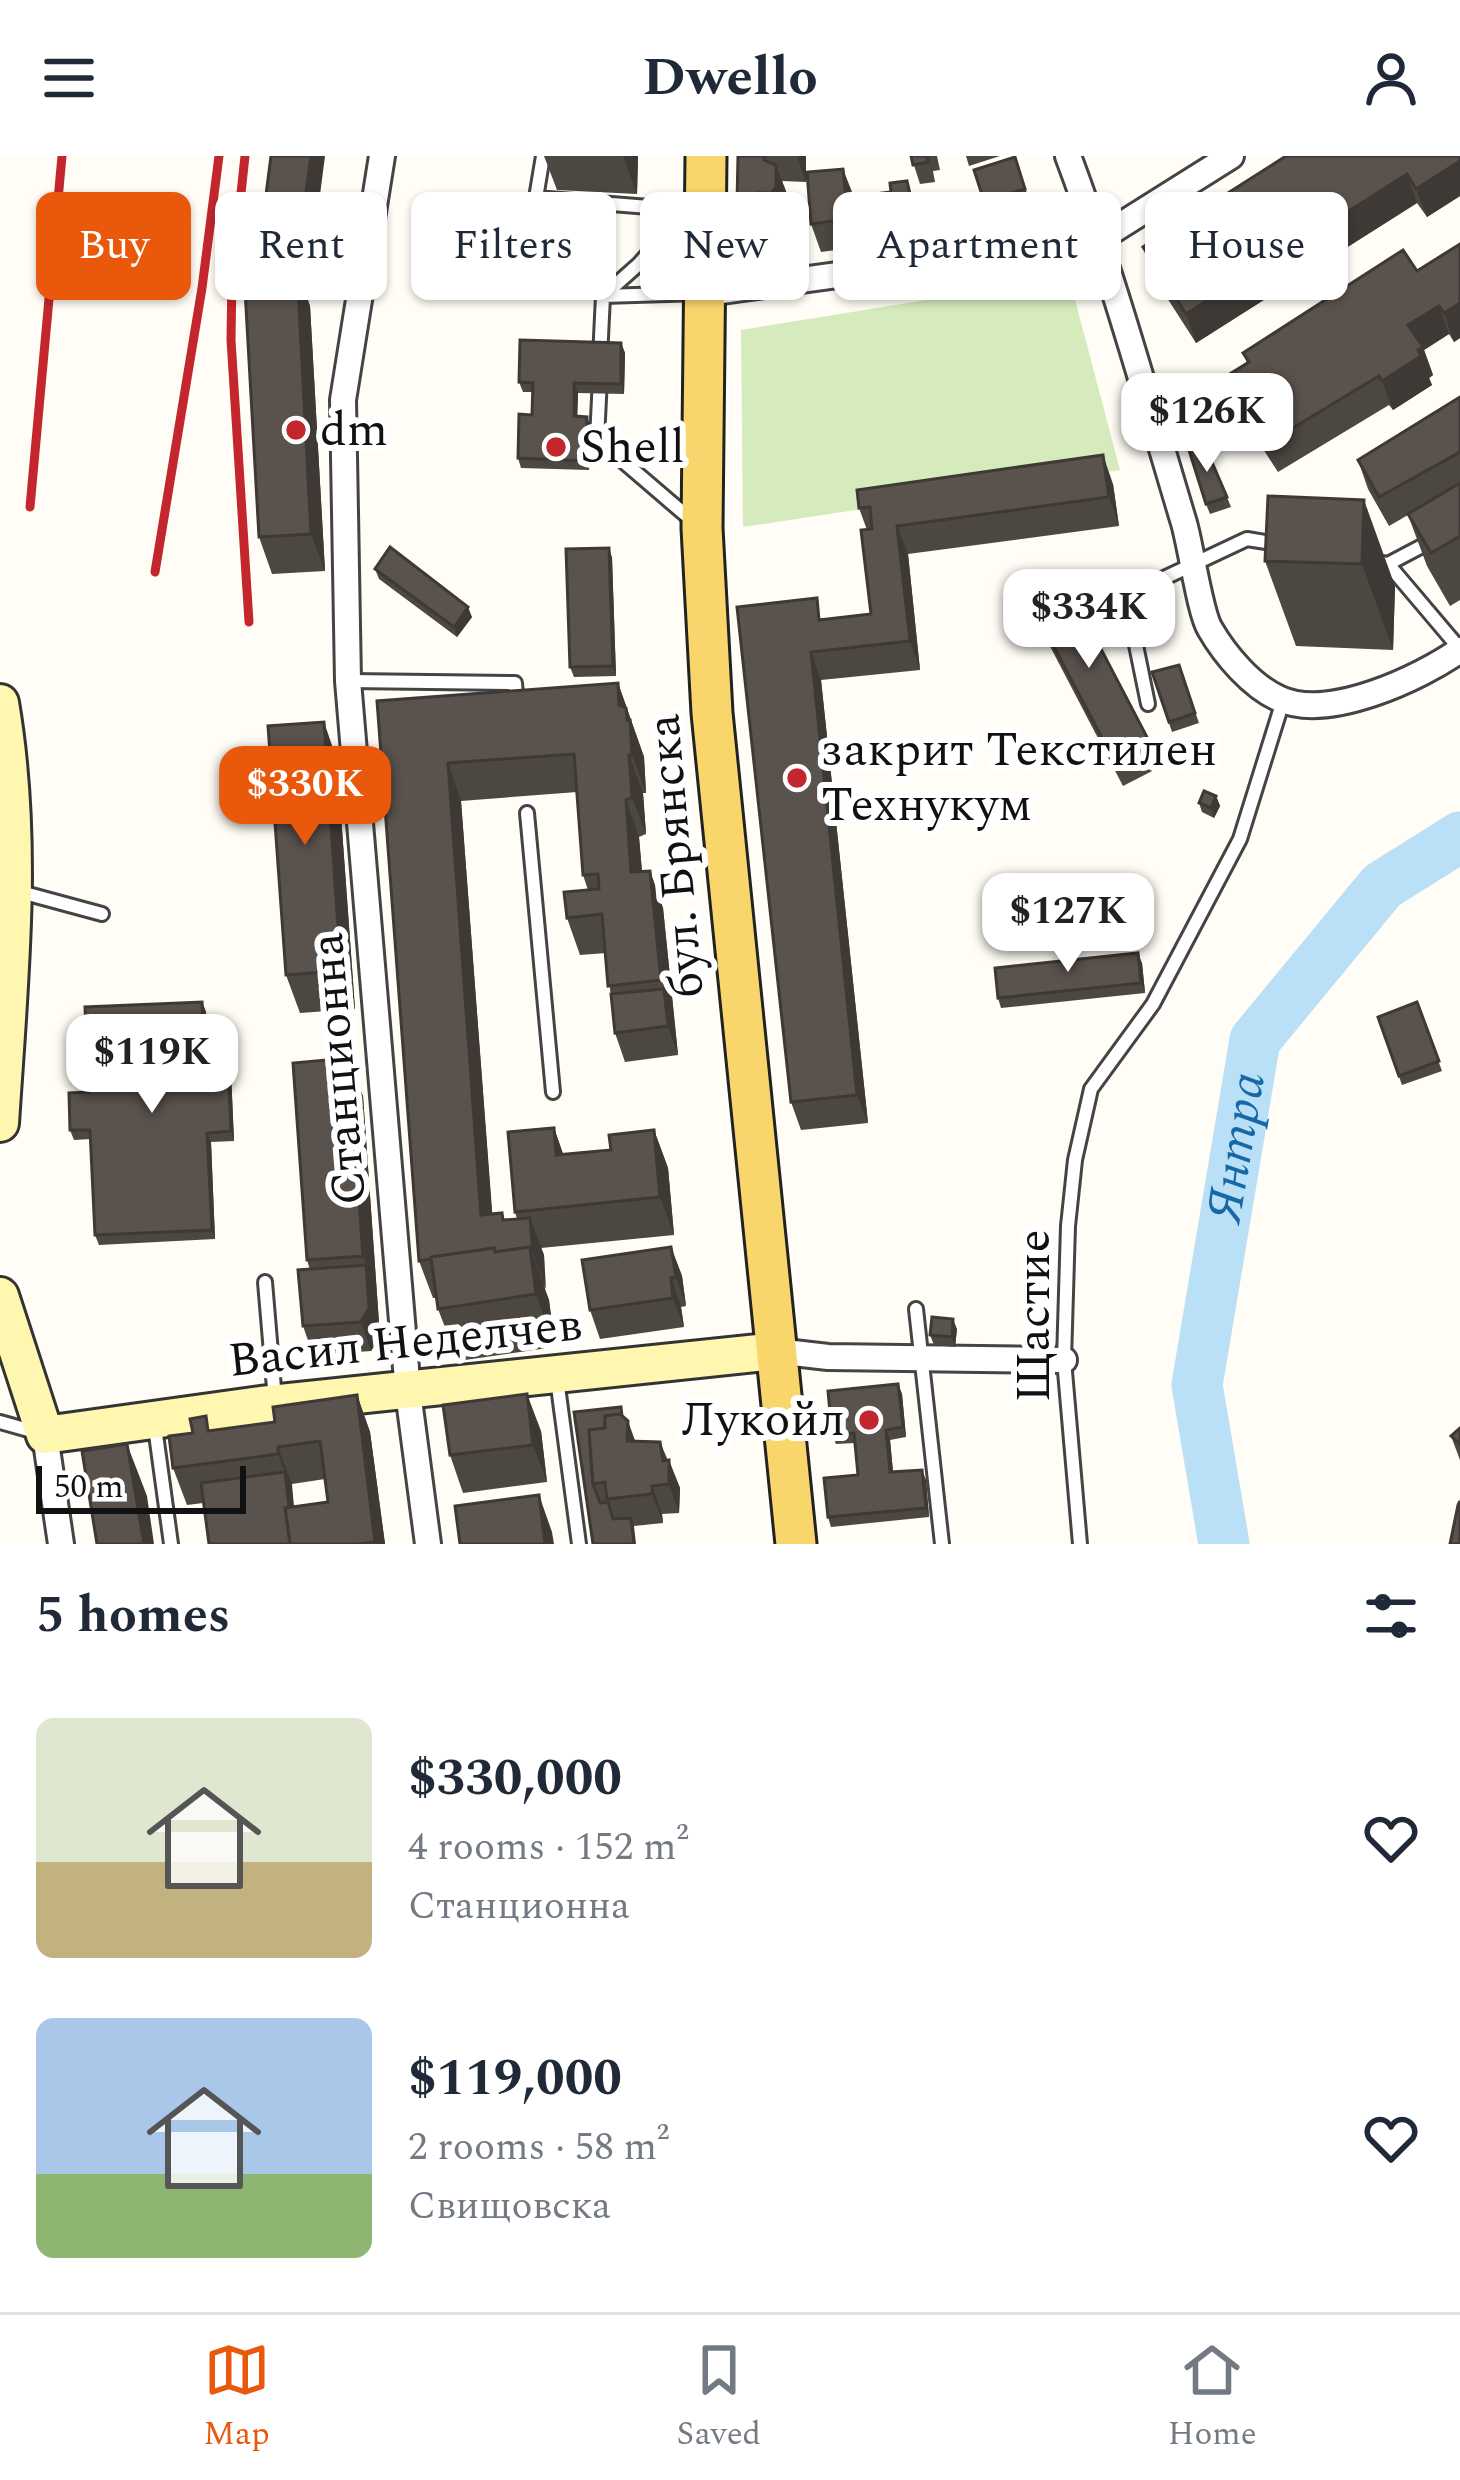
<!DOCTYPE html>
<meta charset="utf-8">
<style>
:root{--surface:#fff;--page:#f2f2f3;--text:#1f2937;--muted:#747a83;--line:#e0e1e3;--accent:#ea580c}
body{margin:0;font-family:Spectral,serif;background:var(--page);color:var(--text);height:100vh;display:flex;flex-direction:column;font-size:45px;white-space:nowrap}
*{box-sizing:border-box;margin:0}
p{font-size:39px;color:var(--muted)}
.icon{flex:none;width:66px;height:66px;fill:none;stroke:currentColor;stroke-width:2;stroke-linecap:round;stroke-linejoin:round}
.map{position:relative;height:1388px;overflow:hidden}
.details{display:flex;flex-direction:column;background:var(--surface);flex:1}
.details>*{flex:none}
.hud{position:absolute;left:36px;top:36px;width:1389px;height:108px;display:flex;gap:24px}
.scale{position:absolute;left:36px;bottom:30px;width:210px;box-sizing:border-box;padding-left:12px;border:6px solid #111;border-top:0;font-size:33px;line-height:42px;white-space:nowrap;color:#111;-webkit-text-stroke:9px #fff;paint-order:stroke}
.price{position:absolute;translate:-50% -102px;padding:0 27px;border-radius:24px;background:#fff;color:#222;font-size:39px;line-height:78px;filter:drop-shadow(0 3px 6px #0008)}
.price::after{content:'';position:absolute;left:50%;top:72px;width:36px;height:27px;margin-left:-18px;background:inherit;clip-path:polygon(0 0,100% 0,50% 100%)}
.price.selected{background:var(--accent);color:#fff}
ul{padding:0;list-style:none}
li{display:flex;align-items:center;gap:36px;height:300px;padding:0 36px}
li span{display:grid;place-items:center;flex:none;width:336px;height:240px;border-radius:18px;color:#555}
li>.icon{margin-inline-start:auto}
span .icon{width:144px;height:144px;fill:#fffc;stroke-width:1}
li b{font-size:51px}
h2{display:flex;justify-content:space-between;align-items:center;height:144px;padding:0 36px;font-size:51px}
.chip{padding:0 42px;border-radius:18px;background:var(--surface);box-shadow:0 3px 9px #0004;font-size:42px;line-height:108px}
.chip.selected{background:var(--accent);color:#fff}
header{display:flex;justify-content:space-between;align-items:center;height:156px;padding:0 36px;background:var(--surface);font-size:54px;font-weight:700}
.menu{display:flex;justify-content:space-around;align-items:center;height:168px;border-top:3px solid var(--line);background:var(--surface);font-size:33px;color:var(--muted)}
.menu a{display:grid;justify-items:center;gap:6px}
.menu .selected{color:var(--accent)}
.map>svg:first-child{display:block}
</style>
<header><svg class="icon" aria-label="menu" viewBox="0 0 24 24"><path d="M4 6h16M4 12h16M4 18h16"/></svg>Dwello<svg class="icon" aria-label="person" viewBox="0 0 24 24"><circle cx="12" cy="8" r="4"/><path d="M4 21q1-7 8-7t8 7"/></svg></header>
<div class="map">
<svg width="1460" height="1388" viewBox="0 0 1460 1388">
<rect width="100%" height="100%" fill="#fffdf5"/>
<path fill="#d5ebbd" d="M1069 121 1120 314 743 371 741 174Z"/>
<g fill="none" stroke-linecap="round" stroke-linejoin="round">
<path stroke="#b9e0f7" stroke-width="51" id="s1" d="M1224 1388 1197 1229 1255 884 1382 730 1460 681"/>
<g stroke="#444" stroke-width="18">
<g id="lane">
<path d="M543 0 536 42 649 51 670 73"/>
<path d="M603 140 639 108 694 45"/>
<path d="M600 202 603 140 700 137"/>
<path d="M600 222 597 283 695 367"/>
<path d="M1375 406 1388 408 1460 370"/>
<path d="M1388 408 1460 493"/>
<path d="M1025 423 1126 440 1247 383 1278 388"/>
<path d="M1126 440 1148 548"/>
<path d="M349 525 515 527 517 550"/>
<path d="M527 657 553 936"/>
<path d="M17 735 102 758"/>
<path d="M265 1126 275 1244"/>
<path d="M916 1153 942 1388"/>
<path d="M557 1223 579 1388"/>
<path d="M0 1266 39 1277"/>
<path d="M155 1271 171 1388"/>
<path d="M1080 1388 1064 1204 1068 1070 1075 1004 1091 933 1153 848 1240 683 1283 545"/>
</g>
</g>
<g stroke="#444" stroke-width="30">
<g id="street">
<path d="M382 0 343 244 348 525 408 1236 428 1388"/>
<path d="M1068 0C1113 120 1147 244 1184 367 1191 391 1200 457 1210 473 1225 499 1252 531 1280 543 1329 565 1420 522 1460 494"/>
<path d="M707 137 1099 83 1231 0"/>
<path d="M776 1195 828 1201 1064 1204"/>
<path d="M45 1279 61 1388"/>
</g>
</g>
<g stroke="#333" stroke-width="42">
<g id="secondary">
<path d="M0 547C24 687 9 826 0 967"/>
<path d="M0 1140 45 1279 261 1249 776 1195"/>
</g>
</g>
<g stroke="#222" stroke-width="45">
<path id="primary" d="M706 0 702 372 712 557 796 1388"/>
</g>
<use href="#lane" stroke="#fff" stroke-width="12"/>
<use href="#street" stroke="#fff" stroke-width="24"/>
<use href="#secondary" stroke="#fff6b0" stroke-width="36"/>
<use href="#primary" stroke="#f9d66b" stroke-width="39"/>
<g stroke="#c4262e" stroke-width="9">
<path d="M245 0 232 121 231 184 249 466"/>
<path d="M30 351 62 0"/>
<path d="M155 416 202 132 219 0"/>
</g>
</g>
<g fill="#4d4742" fill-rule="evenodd">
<path d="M271 0 310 116H298L310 150 325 415 272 418 259 381 271 114 260 85Z"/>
<path d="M544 0H638L637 38 557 34Z"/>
<path d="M738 0H806V26L782 25 787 38 786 53 791 54 798 73V98L784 97 783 118 751 120 747 113 740 93V57L737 47Z"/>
<path d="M911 0H937L940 14 933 15 935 26 920 28Z"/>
<path d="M966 0H1000L969 10Z"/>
<path d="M1460 0V40L1427 61 1417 47 1196 187 1153 120 1143 91Z"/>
<path d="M1015 1 1032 52 1014 58 1018 71 1011 74 1005 60 991 64 974 14Z"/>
<path d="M854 41 858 91 821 96 811 68Z"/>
<path d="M914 44 926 98 896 102 889 82Z"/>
<path d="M1460 88V182L1454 186 1449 178 1424 194 1433 219 1429 222 1432 229 1393 254 1389 249 1278 316 1235 250 1225 221 1247 207 1243 197 1417 115Z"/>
<path d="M621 187 625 197 624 238 578 237 577 261 591 271 589 314 521 312 518 302 532 259 533 236H523L519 226Z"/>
<path d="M1460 241V444L1450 450 1427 410 1408 359 1389 370 1368 333 1358 304Z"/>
<path d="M1113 328 1119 370 908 398 920 514 821 524 868 967 801 974 791 946 737 451 825 463 871 458 867 374 859 352Z"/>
<path d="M1268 340 1395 430 1393 494 1296 490 1265 405Z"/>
<path d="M1227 341 1231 351 1210 358 1206 348Z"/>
<path d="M609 392 612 402 616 520 574 521 570 511Z"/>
<path d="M375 413 472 461 457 481 379 423Z"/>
<path d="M1031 447 1148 583 1158 612 1123 630 1042 475Z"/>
<path d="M1179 509 1199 567 1172 576 1152 516Z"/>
<path d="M618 527 644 601 646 637H643L646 678 639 681 642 715H650L663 752 678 899 625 906 615 877 606 797 580 799 567 762 588 734 583 719 577 636 461 645 492 1058 502 1057 504 1064 517 1063 515 1056 554 972 563 998 611 994 654 974 668 1012 674 1079 541 1092 544 1099 545 1134 549 1144 555 1191 458 1205 438 1153 437 1142H433L419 1105 377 545Z"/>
<path d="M337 604 355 853 300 857 286 819Z"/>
<path d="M1216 640 1220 650 1214 662 1202 656 1199 647Z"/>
<path d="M1142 807 1145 837 1001 852 998 842Z"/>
<path d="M202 846 206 856 207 885H227L230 894 234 985 211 986 215 1083 99 1089 95 1079 91 983 74 984 70 974 89 936Z"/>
<path d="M1417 846 1442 915 1402 929 1378 861Z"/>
<path d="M363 940 380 1181 371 1195 313 1199 303 1170 310 1114 307 1104Z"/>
<path d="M671 1091 682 1120 686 1150 681 1151 684 1171 600 1183 590 1154Z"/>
<path d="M957 1173 955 1191 934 1189 930 1179Z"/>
<path d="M898 1228 902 1238 906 1281 890 1284 893 1316 926 1324 929 1361 831 1371 828 1361 858 1319 855 1287 836 1288 832 1278Z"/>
<path d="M357 1239 370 1276 385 1388H209L203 1347 187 1349 173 1312 211 1274 275 1266ZM325 1323 328 1346 294 1351 292 1328Z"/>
<path d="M574 1256 625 1263 635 1285 660 1286 680 1332 679 1357 662 1358 663 1367 634 1370 636 1388H593Z"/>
<path d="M1460 1272V1304L1451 1280Z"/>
<path d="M541 1275 547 1326 463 1337 450 1299Z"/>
</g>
<g fill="#3f3936">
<path d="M311 0H325L310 116 299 88Z"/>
<path d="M623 0H638L637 38Z"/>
<path d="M797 0H806V26Z"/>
<path d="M1460 5V40L1427 61 1416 33Z"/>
<path d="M776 9 787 38 786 61 781 66 771 37Z"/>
<path d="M843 13 854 41 858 91 848 63Z"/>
<path d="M1407 18 1417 47 1196 187 1186 158Z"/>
<path d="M907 25 914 44 926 98 919 78Z"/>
<path d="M758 37 769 66 768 77 758 48Z"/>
<path d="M791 54 798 73V98L791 79Z"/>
<path d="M776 78 784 97 783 118 776 99Z"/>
<path d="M297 113 310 150 325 415 311 378Z"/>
<path d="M1460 147V182L1454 186 1444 157Z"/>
<path d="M1439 150 1449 178 1424 194 1433 219 1429 222 1432 229 1393 254 1382 225 1408 169Z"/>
<path d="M621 187 625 197 624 238 621 228Z"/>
<path d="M574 227 578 237 577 270 574 260Z"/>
<path d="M587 261 591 271 589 314 586 305Z"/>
<path d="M1103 299 1113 328 1119 370 1109 341Z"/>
<path d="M1364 344 1395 430 1393 494 1362 408Z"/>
<path d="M897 370 908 398 920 514 910 485Z"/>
<path d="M609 392 612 402 616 520 613 510Z"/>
<path d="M468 451 472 461 457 481 454 471Z"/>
<path d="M811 496 821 524 868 967 857 939Z"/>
<path d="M618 527 644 601 646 637 632 599 619 549Z"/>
<path d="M324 566 337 604 355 853 341 815Z"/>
<path d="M629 599 643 637 646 678 632 641Z"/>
<path d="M448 607 461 645 495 1093 481 1059Z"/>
<path d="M1216 640 1220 650 1214 662 1211 652Z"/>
<path d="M626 644 639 681 645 754 631 716Z"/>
<path d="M650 715 663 752 678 899 668 870Z"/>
<path d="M1138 797 1142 807 1145 837 1141 827Z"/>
<path d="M202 846 206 856 207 895 204 885Z"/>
<path d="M227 885 230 894 234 985 231 975Z"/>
<path d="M349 902 363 940 380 1181 371 1195 361 1166 366 1109 363 1100Z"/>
<path d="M554 972 567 1009 556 999Z"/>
<path d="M654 974 668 1012 674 1079 660 1041Z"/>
<path d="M207 977 211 986 215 1083 212 1074Z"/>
<path d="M530 1062 544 1099 546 1133 533 1096Z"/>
<path d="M530 1091 549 1144 555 1191 536 1138Z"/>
<path d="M671 1091 682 1120 686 1150 676 1121Z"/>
<path d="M671 1122 681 1151 684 1171 673 1142Z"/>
<path d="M953 1163 957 1173 955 1191 952 1181Z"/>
<path d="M898 1228 902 1238 906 1281 903 1271Z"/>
<path d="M527 1238 541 1275 547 1326 533 1289Z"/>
<path d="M357 1239 370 1276 385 1388H376L375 1386Z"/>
<path d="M628 1265 638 1293 627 1285Z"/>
<path d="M886 1274 890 1284 894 1326 890 1316Z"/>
<path d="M660 1286 669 1312V1304L680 1332 679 1357 669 1328Z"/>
<path d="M127 1288 147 1340 154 1388H144Z"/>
<path d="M278 1291 292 1328V1335L278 1298Z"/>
<path d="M922 1314 926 1324 929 1361 926 1352Z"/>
<path d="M285 1316 292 1335 298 1388H294Z"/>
<path d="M652 1330 662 1358 663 1367 652 1338Z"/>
<path d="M539 1339 552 1376 554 1388H545Z"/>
</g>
<g fill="#5a524d" stroke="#3f3936" stroke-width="3">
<path d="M271 0H311L299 88 260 85Z"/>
<path d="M738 0H765L764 4 776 9V32L771 37H758V48L737 47Z"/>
<path d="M911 0H927L928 6 913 9Z"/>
<path d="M1286 0H1460V5L1416 33 1407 18 1186 158 1143 91Z"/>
<path d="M1015 1 1025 33 1007 38 1011 52 1004 54 999 40 984 45 974 14Z"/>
<path d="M843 13 848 63 811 68 807 16Z"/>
<path d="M907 25 919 78 889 82 882 37 891 36 890 27Z"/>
<path d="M775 53 791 54V79L776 78V99L744 101 740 93V57L775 58Z"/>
<path d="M1460 88V147L1444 157 1439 150 1408 169 1423 191 1418 194 1421 200 1382 225 1379 220 1268 287 1225 221 1249 206 1243 197 1403 94 1417 115Z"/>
<path d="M297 113 311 378 259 381 244 116Z"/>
<path d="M520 184 621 187V228L574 227V260L587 261 586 305 518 302 519 258 532 259 533 227 519 226Z"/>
<path d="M1460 241V296L1379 341 1358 304Z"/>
<path d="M1205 290 1227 341 1206 348 1188 291Z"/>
<path d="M1103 299 1109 341 897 370 910 485 811 496 857 939 791 946 737 451 817 442 819 464 871 458 861 374 872 373 870 351 859 352 857 334Z"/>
<path d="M1460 327V380L1431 397 1408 358Z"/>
<path d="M1268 340 1364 344 1362 408 1265 405Z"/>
<path d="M390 391 468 451 454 471 375 413Z"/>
<path d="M609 392 613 510 570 511 566 393Z"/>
<path d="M1067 428 1148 583 1112 601 1031 447Z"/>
<path d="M1179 509 1195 557 1169 566 1152 516Z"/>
<path d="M618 527 619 549 626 552 627 564H630L632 599H629L632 641 626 644 631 716 650 715 661 824 608 830 602 758 567 762 564 736 599 733 598 718 583 719 574 598 448 607 481 1059 502 1057 503 1064 530 1062 533 1096 530 1091 496 1096 494 1092 419 1105 377 545Z"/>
<path d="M324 566 341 815 286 819 268 570Z"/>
<path d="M1204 635 1216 640 1211 652 1199 647Z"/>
<path d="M1138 797 1141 827 998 842 995 812Z"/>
<path d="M664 833 668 870 615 877 611 838Z"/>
<path d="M202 846 204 885H227L231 975 207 977 212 1074 95 1079 90 974H70L69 937 89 936 85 851Z"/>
<path d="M1417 846 1439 905 1399 920 1378 861Z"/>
<path d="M349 902 363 1100 307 1104 293 907Z"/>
<path d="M554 972 556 999 611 994 609 979 654 974 660 1041 515 1056 508 976Z"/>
<path d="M530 1091 536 1138 438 1153 431 1101 494 1092 495 1096Z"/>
<path d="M671 1091 676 1121 671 1122 673 1142 590 1154 582 1104Z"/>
<path d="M366 1109 369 1152 361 1166 303 1170 298 1114Z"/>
<path d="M932 1161 953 1163 952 1181 930 1179Z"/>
<path d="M898 1228 903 1271 886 1274 890 1316 922 1314 926 1352 828 1361 824 1322 858 1319 854 1277 832 1278 828 1235Z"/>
<path d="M527 1238 533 1289 450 1299 443 1249Z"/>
<path d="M357 1239 375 1386 358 1388H290L285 1352 328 1346 320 1285 278 1291V1298L173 1312 169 1280 193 1277 190 1263 206 1260 208 1275 275 1266 273 1251Z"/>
<path d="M621 1251 622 1260 620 1258 605 1260V1272L589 1274 593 1328 600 1347 608 1346 613 1363 631 1362 634 1388H593L574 1256Z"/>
<path d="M620 1258 628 1265 627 1285 660 1286 663 1305 669 1304V1328L652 1330V1338L607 1343 605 1326 593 1328 589 1274 605 1272V1260Z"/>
<path d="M1460 1272V1288L1451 1280Z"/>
<path d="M127 1288 144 1388H97L82 1295Z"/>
<path d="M285 1316 289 1351 285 1352 290 1388H209L201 1327Z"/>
<path d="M539 1339 545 1388H460L455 1350Z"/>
<path d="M1460 1345V1388H1450L1458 1349Z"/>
</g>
<g fill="#c4262e" stroke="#fff" stroke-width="4.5">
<circle cx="296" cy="274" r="12"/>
<circle cx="556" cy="291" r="12"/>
<circle cx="797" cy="622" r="12"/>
<circle cx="869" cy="1264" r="12"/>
</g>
<g text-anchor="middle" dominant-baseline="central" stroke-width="12" stroke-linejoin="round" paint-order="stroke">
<g font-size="48" fill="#111" stroke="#fff" text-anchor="start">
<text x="320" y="274">dm</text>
<text x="580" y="291">Shell</text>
<text x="821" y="594">закрит Текстилен<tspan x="821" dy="55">Технукум</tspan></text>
<text x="845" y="1264" text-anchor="end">Лукойл</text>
</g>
<g font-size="48" fill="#111" stroke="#fff">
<text transform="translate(676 700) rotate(-95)">бул. Брянска</text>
<text transform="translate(339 913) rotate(-95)">Станционна</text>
<text transform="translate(1034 1160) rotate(-90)">Щастие</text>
<text transform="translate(405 1187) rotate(-6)">Васил Неделчев</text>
</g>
<g font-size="51" font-style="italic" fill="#1768a6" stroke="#fff">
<text stroke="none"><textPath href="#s1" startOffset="402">Янтра</textPath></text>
</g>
</g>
</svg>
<div class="scale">50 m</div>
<b class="price" style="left:1207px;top:319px">$126K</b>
<b class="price" style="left:1089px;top:515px">$334K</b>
<b class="price selected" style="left:305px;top:692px">$330K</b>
<b class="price" style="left:1068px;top:819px">$127K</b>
<b class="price" style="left:152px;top:960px">$119K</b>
<div class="hud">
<a class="chip selected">Buy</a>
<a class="chip">Rent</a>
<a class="chip">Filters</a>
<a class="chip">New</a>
<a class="chip">Apartment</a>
<a class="chip">House</a>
</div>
</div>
<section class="details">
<h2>5 homes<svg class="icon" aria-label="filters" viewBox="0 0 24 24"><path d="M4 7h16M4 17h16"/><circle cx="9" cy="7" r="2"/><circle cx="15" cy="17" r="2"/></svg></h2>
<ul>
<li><span style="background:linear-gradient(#dfe7d0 60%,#c2b280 0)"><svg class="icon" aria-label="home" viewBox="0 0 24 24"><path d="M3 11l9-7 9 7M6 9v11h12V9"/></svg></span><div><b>$330,000</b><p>4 rooms · 152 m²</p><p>Станционна</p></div><svg class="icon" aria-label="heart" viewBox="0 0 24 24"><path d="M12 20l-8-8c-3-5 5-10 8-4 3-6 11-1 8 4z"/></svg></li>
<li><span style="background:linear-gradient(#a9c7e8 65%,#8fb573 0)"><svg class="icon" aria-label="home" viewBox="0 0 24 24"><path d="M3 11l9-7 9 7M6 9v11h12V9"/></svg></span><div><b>$119,000</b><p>2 rooms · 58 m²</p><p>Свищовска</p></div><svg class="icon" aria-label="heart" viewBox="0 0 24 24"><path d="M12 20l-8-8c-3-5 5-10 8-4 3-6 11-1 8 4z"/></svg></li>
</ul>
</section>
<nav class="menu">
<a class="selected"><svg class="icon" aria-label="map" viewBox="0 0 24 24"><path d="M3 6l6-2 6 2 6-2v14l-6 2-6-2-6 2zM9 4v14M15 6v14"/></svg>Map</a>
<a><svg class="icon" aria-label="saved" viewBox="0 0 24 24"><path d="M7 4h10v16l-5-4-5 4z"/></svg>Saved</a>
<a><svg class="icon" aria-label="home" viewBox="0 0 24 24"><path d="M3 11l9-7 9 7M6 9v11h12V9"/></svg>Home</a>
</nav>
